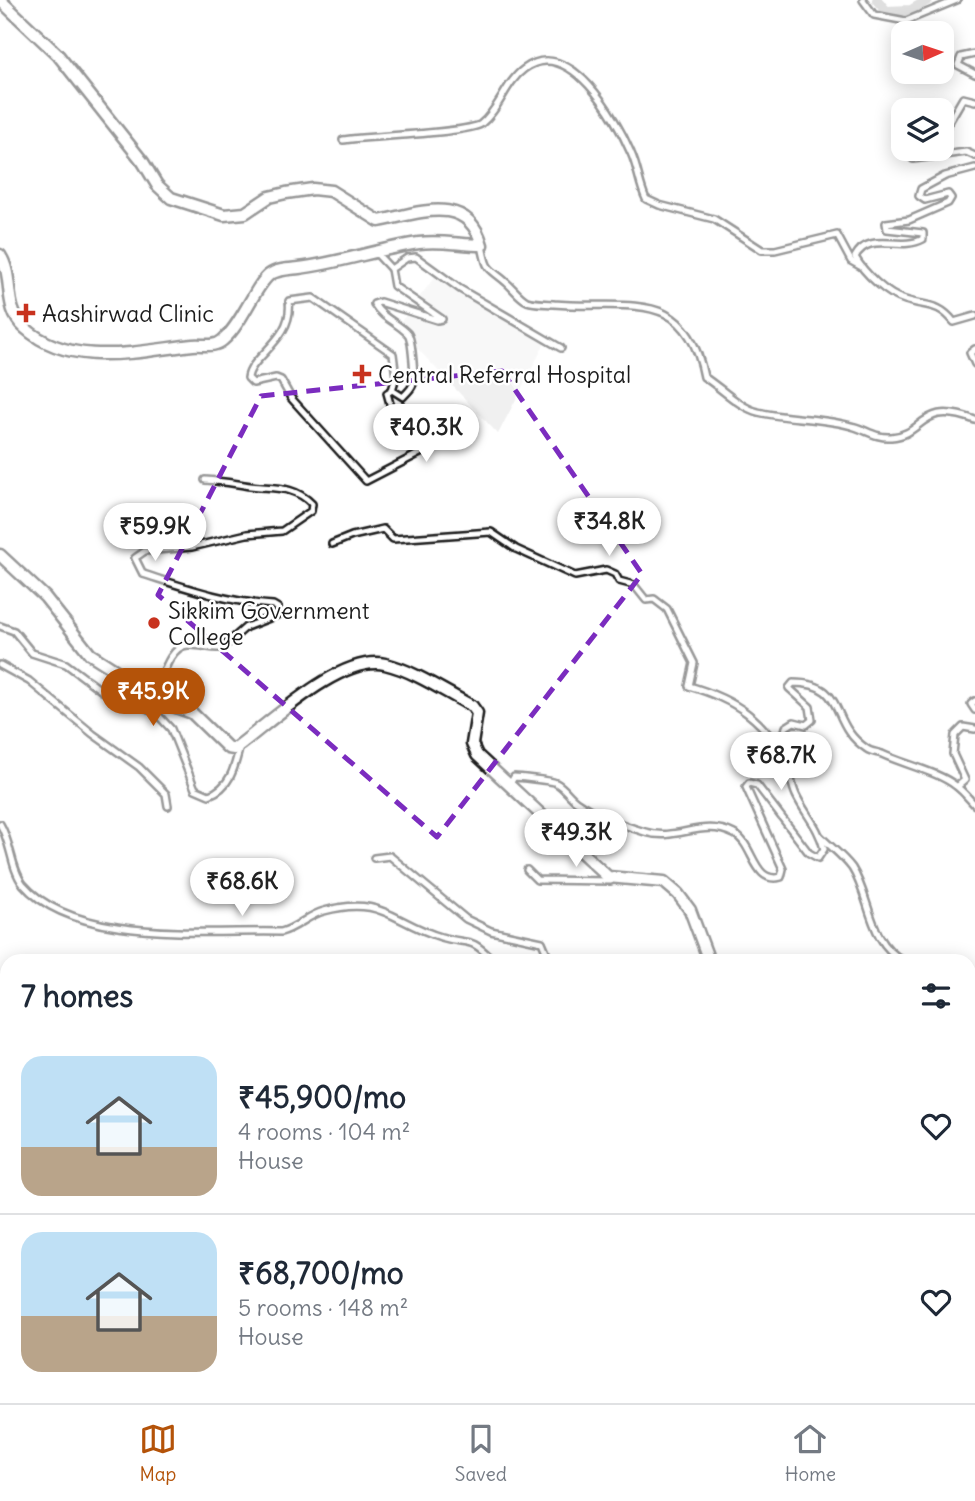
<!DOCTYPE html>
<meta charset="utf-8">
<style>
:root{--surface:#fff;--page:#f6f6f7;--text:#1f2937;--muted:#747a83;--line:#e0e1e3;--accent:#b45309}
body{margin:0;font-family:Delius,sans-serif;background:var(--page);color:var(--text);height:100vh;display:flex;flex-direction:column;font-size:26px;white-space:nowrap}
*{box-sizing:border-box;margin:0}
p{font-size:23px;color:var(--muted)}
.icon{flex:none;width:38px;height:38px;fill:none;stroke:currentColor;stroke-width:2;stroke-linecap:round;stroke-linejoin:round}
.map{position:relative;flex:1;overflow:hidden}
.details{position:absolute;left:0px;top:954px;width:976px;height:450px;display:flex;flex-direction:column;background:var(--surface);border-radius:21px 21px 0 0;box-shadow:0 4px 18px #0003}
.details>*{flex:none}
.needle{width:46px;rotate:87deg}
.controls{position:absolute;left:891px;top:21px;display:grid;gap:14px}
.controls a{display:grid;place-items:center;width:63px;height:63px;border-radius:14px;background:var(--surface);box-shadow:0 4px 18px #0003;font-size:35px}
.price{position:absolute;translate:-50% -60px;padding:0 16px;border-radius:24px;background:#fff;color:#222;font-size:23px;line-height:46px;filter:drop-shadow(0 2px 4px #0008)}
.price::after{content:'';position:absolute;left:50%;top:42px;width:21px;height:16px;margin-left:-10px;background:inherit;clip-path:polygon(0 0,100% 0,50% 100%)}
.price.on{background:var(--accent);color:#fff}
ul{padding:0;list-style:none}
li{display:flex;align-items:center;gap:21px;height:175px;padding:0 21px}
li+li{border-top:2px solid var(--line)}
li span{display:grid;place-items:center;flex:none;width:196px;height:140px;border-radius:21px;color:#555}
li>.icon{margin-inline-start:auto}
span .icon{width:84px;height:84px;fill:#fffc;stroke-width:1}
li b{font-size:30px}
h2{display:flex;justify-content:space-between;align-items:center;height:84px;padding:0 21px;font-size:30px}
.menu{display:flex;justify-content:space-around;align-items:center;height:98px;border-top:2px solid var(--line);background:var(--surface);font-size:19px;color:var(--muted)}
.menu a{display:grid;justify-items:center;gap:4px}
.menu .on{color:var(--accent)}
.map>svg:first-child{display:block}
</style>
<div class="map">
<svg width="975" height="1403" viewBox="0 0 975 1403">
<rect width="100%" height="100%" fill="#fff"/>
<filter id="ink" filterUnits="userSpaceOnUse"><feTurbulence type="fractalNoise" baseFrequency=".0143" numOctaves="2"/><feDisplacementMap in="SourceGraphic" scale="14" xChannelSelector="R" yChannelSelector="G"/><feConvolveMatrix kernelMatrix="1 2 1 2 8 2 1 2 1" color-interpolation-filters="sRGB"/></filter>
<g filter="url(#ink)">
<path fill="#f0f0f0" d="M437 274 545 343 498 434 397 327Z"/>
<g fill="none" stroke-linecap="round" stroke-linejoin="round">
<path stroke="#b8b8b8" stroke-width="10" d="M877 0 886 11 911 10 928 0"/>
<g stroke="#1c1c1c" stroke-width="10">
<g id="minor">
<path d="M863 0 874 15 906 21 957 0"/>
<path d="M975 54 961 57 958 65 975 74"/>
<path d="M942 134 963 98 975 101"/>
<path d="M343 140C368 136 468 133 481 124 499 110 506 82 524 69 569 35 616 118 631 153 638 168 639 184 646 199L659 205 714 219 762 250H775L837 235 851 261 860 266"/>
<path d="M922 149 910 154 913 159 966 152 975 156"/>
<path d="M975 168 945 176 921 189 919 196 925 200 948 194 951 198 948 203 909 220 886 223 887 229 923 233V239C900 252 869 230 855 257 864 273 887 295 905 300 927 307 938 302 954 322L975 316"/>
<path d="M482 245C487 273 488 266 507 283 513 288 520 298 527 301 535 304 547 303 554 304 625 311 686 284 704 377 720 387 740 408 758 412 790 420 823 417 855 427 868 431 876 438 891 437 925 435 920 399 975 420"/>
<path d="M376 253 391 269"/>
<path d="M975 349 970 353 975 364"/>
<path d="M392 390 396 377 393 354 313 298 289 301C294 340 250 356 248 378L253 383 276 378 281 380 291 398 366 481 426 450 427 444 397 429 387 393 392 390 403 397C407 392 411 390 413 384 415 378 412 339 408 334 397 322 383 319 374 304L380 302 437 320 442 319 394 286 391 269 407 258 416 257 460 289 561 348"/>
<path d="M332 544 352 536 383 529 393 539 491 532 516 549 575 576 606 570 615 574 619 581 634 585 646 600 654 599 667 609 694 663 689 686C737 700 762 719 788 761"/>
<path d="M0 626 14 631 32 653 66 664 102 691 135 701 157 714 171 729 195 789 209 795C231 787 235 766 240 745"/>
<path d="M0 665 29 681 93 734 139 767 166 794 168 806"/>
<path d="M155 693C162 679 169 646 188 645 200 644 210 649 222 648L246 627 277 615 278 608 273 605C226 602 187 588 143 574L135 558 145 551 192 547 247 534 282 531 311 511 312 504C292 483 269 490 244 485 231 483 220 481 205 480"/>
<path d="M975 701 971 704 975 710"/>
<path d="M510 784 514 777C518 777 554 781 556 783 564 787 569 796 576 801 596 815 622 825 645 832 677 842 702 818 734 834 754 843 753 885 781 877L783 869 746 787 749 783 757 785 809 853 818 858 824 849C819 827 805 814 796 795 788 778 788 753 784 735L786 727 794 722 806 725 812 720 810 707 789 688 793 683C849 683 827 723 867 749 871 752 877 752 882 754 903 764 939 772 956 786 963 791 969 799 975 805"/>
<path d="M958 786 965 780 953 754 955 735 963 727 975 729"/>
<path d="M0 824C11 842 11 869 23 884 75 945 207 930 281 932 297 928 308 915 324 911 382 895 392 922 441 937 471 946 468 935 493 960"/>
<path d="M821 837C831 847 844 857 852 868 871 898 868 942 904 961"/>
<path d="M374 858 390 856 466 919 491 931 542 942 550 961"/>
<path d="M527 870 537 880 611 881"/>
<path d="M970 1010 975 1009"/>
<path d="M0 1338 7 1342"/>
<path d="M13 1396 18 1403"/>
<path d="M243 1403 252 1396"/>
</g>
</g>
<g stroke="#1c1c1c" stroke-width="12">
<path id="tertiary" d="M823 1396 828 1403"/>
</g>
<g stroke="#1c1c1c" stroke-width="14">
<g id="primary">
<path d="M493 961 507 957 513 961"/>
<path d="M970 1374 975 1377"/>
</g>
</g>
<g stroke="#1c1c1c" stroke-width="15">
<g id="trunk">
<path d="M0 0 58 55 143 162 157 185 171 198 224 215 245 213 269 197 286 193 313 189 331 191 379 221C419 213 468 193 482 245 461 245 440 240 419 243 378 249 340 263 299 268 290 269 277 269 269 275 255 286 242 324 223 340 214 348 204 344 193 345 139 351 71 369 25 328 2 308 15 278 0 255"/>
<path d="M0 555 45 597 90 654 170 705 192 713 228 748 234 749C269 724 340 654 385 664 415 671 445 692 472 706L477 713 472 744 477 755 608 877 664 882 678 894 690 910 709 961"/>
<path d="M970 1213 975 1217"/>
</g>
</g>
<use href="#minor" stroke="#fff" stroke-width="5"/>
<use href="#tertiary" stroke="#fff" stroke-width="7"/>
<use href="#primary" stroke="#fff" stroke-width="9"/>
<use href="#trunk" stroke="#fff" stroke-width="10"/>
</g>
</g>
<path d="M0 0H975V1403H0ZM502 371 642 574 437 837 158 595 261 396Z" fill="#fff" fill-opacity=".55" fill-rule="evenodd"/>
<path fill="none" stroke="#7b2cbf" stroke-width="5" stroke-dasharray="14 9" stroke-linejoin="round" d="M502 371 642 574 437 837 158 595 261 396Z"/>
<g fill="#c8321e" stroke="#fff" stroke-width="2.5">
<path d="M22.5 302.5h7v7h7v7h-7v7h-7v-7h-7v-7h7z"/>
<path d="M358.5 363.5h7v7h7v7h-7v7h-7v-7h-7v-7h7z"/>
<circle cx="154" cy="623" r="7"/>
</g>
<g text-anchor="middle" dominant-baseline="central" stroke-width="5" stroke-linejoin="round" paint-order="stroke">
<g font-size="23" fill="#1c1c1c" stroke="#fff" text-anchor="start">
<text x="42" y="313">Aashirwad Clinic</text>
<text x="378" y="374">Central Referral Hospital</text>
<text x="168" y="610">Sikkim Government<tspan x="168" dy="26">College</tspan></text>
</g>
</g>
</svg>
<div class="controls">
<a><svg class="needle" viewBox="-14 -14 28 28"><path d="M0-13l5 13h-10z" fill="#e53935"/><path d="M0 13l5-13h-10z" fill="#747a83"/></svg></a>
<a><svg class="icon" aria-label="layers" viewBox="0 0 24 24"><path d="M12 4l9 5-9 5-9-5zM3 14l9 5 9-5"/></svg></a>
</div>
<b class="price" style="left:426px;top:464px">₹40.3K</b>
<b class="price" style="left:609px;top:558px">₹34.8K</b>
<b class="price" style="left:155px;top:563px">₹59.9K</b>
<b class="price on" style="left:153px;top:728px">₹45.9K</b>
<b class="price" style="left:781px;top:792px">₹68.7K</b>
<b class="price" style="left:576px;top:869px">₹49.3K</b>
<b class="price" style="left:242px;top:918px">₹68.6K</b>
<section class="details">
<h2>7 homes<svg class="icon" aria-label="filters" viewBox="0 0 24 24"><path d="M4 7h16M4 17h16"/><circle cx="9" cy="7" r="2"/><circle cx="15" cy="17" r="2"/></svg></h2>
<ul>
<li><span style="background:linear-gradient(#bfe0f5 65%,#b9a48a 0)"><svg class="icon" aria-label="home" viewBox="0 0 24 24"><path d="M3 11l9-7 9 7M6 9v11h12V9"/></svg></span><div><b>₹45,900/mo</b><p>4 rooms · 104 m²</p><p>House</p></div><svg class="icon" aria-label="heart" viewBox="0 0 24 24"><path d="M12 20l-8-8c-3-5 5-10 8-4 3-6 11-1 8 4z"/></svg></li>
<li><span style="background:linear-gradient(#bfe0f5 60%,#b9a48a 0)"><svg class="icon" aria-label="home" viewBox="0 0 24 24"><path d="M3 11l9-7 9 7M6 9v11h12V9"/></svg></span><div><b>₹68,700/mo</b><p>5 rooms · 148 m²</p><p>House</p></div><svg class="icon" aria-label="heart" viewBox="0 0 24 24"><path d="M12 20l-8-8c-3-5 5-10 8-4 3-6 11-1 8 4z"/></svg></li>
</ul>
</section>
</div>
<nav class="menu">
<a class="on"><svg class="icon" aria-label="map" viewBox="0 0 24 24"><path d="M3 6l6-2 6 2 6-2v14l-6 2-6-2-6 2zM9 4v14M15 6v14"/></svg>Map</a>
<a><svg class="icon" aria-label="saved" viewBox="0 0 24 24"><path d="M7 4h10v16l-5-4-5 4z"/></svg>Saved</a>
<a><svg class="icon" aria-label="home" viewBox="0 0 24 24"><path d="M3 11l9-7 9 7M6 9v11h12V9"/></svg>Home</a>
</nav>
